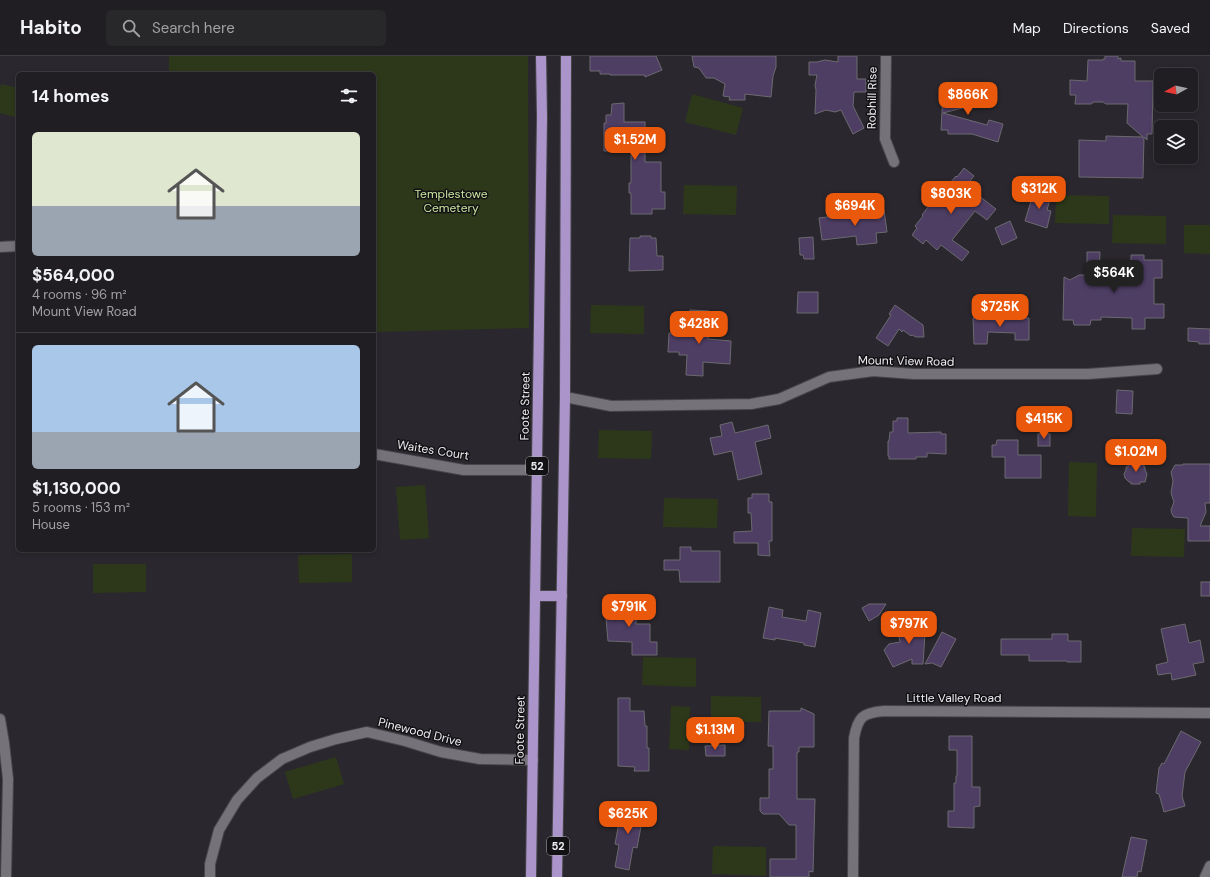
<!DOCTYPE html>
<meta charset="utf-8">
<style>
:root{--surface:#201e22;--page:#28272a;--text:#f1f3f6;--muted:#a2a2a5;--line:#3d3c40;--accent:#ea580c}
body{margin:0;font-family:"DM Sans",sans-serif;background:var(--page);color:var(--text);height:100vh;display:flex;flex-direction:column;font-size:15px;white-space:nowrap}
*{box-sizing:border-box;margin:0}
p{font-size:13px;color:var(--muted)}
.icon{flex:none;width:22px;height:22px;fill:none;stroke:currentColor;stroke-width:2;stroke-linecap:round;stroke-linejoin:round}
.map{position:relative;flex:1;overflow:hidden}
.sheet{position:absolute;left:16px;top:16px;width:360px;height:480px;display:flex;flex-direction:column;background:var(--surface);border-radius:6px;box-shadow:0 2px 6px #0003,0 0 0 1px var(--line)}
.sheet>*{flex:none}
.needle{width:26px;rotate:262deg}
.fabs{position:absolute;left:1154px;top:12px;display:grid;gap:8px}
.fabs a{display:grid;place-items:center;width:44px;height:44px;border-radius:6px;background:var(--surface);box-shadow:0 2px 6px #0003,0 0 0 1px var(--line);font-size:20px}
.price{position:absolute;translate:-50% -34px;padding:0 9px;border-radius:8px;background:var(--accent);color:#fff;font-size:13px;line-height:26px;filter:drop-shadow(0 1px 2px #0008)}
.price::after{content:'';position:absolute;left:50%;top:24px;width:12px;height:9px;margin-left:-6px;background:inherit;clip-path:polygon(0 0,100% 0,50% 100%)}
.price.selected{background:#222;color:#fff}
ul{padding:0;list-style:none}
li{display:grid;align-content:center;gap:8px;height:212px;padding:0 16px}
li+li{border-top:1px solid var(--line)}
li span{display:grid;place-items:center;height:124px;border-radius:6px;color:#555}
li>.icon{margin-inline-start:auto}
span .icon{width:72px;height:72px;fill:#fffc;stroke-width:1}
li b{font-size:17px}
h2{display:flex;justify-content:space-between;align-items:center;height:48px;padding:0 16px;font-size:17px}
header{display:flex;align-items:center;gap:24px;box-sizing:border-box;height:56px;padding:0 20px;background:var(--surface);border-bottom:1px solid var(--line)}
header strong{font-size:19px}
nav{display:flex;gap:22px;margin-inline-start:auto;font-size:14px}
.search{width:280px;height:36px;background:var(--page);display:flex;align-items:center;gap:10px;box-sizing:border-box;padding:0 14px;border-radius:6px;color:var(--muted);font-size:15px}
.map>svg:first-child{display:block}
</style>
<header>
<strong>Habito</strong>
<div class="search"><svg class="icon" aria-label="search" viewBox="0 0 24 24"><circle cx="10" cy="10" r="6"/><path d="M15 15l6 6"/></svg>Search here</div>
<nav><a>Map</a><a>Directions</a><a>Saved</a></nav>
</header>
<div class="map">
<svg width="1210" height="821" viewBox="0 0 1210 821">
<rect width="100%" height="100%" fill="#2a282e"/>
<g fill="#2d381b">
<path d="M169 0H528L529 272 374 276V18H169Z"/>
<path d="M1 28 18 32V62L0 57V32Z"/>
<path d="M692 38 743 52 736 79 685 66Z"/>
<path d="M684 129 737 130 736 159 683 158Z"/>
<path d="M1056 139 1109 140V168L1055 167Z"/>
<path d="M1113 159 1166 160V188L1112 187Z"/>
<path d="M1184 169H1210V198L1184 197Z"/>
<path d="M591 249 644 250V278L590 277Z"/>
<path d="M599 374 652 375 651 403 598 402Z"/>
<path d="M1069 406 1097 407 1096 461 1068 460Z"/>
<path d="M425 429 429 482 400 484 396 431Z"/>
<path d="M664 442 718 443 717 472 663 471Z"/>
<path d="M1132 472 1185 473 1184 501 1131 500Z"/>
<path d="M352 498V526L299 527 298 499Z"/>
<path d="M93 508H146V536L93 537Z"/>
<path d="M643 601 696 602V631L642 629Z"/>
<path d="M711 640 761 641V666H711Z"/>
<path d="M671 650 690 651 689 694 669 693Z"/>
<path d="M336 701 344 728 293 743 285 716Z"/>
<path d="M713 790 766 791V820L712 818Z"/>
</g>
<g fill="#4e3e64" stroke="#6c6970">
<path d="M590 0H656L662 14 645 21V19H610V18H600V15H590Z"/>
<path d="M692 0H776V11L773 20 771 41 745 38V44H729L730 41 723 40 725 28 714 22H706L699 12 694 11Z"/>
<path d="M838 0H857V23H866V36H854L853 50 864 72 853 78 841 54 835 56 826 54 815 58 816 34 815 29 817 19H809V6H817L825 4 838 6Z"/>
<path d="M1105 0H1118V3L1121 2V5H1135V25H1153L1152 78H1147V84L1144 81 1143 122 1079 121V84L1106 85V80L1143 81 1127 67 1128 48H1106L1103 46H1094L1091 48H1075L1076 39H1070V24L1087 25 1088 4H1103V3H1105Z"/>
<path d="M985 32 989 45 943 57 987 69 989 64 1003 68 998 86 972 78H948V74H941L943 38H962Z"/>
<path d="M624 47V66H645V106H661V136H665V153H652V158H631V137H629V127H631V95H604V67H606V59H611L612 48Z"/>
<path d="M964 112 974 120 966 130 996 153 987 164 975 155 952 184 969 196 962 205 941 189 937 194 926 184 923 188 912 179 917 172 915 170 923 160 922 159 932 146 937 139 938 140 948 127 949 128 956 120 957 121Z"/>
<path d="M1034 135 1051 140 1047 154 1051 155 1047 172 1025 165Z"/>
<path d="M884 154 887 176 876 177 877 187 857 189 856 180 822 184 819 162Z"/>
<path d="M1010 165 1017 182 1002 189 995 172Z"/>
<path d="M640 180H651V182H656L657 200H663V214L629 215 630 182H640Z"/>
<path d="M813 181 814 203H804L803 199H800L799 182Z"/>
<path d="M1087 196H1100L1099 222H1101V227H1125V212H1131V199H1144V204H1162V222H1154V248H1164V262H1145V273H1132V262L1101 261V264H1091L1090 269H1074L1073 264H1063L1064 221 1070 224 1079 219H1087Z"/>
<path d="M798 236H818V257H797Z"/>
<path d="M895 249 923 269 924 281H916L912 279 911 280 903 274 902 276 899 273 888 290 876 282 891 259 889 258Z"/>
<path d="M690 254 709 255 708 283 731 285 730 308 703 306V320L686 319 687 299H679V296H668L669 277 688 278Z"/>
<path d="M996 258H1007V262H1029V284H1015V277L988 276 987 288H974L973 262 996 261Z"/>
<path d="M1188 272 1210 273V288H1199V286L1188 285Z"/>
<path d="M1117 334 1133 335 1132 358 1116 357Z"/>
<path d="M897 362H908V377L941 376V378H946V398L927 397V401H916V403H889V400H888V385H889L890 376H893V365H897Z"/>
<path d="M732 366 735 377 768 369 771 382 755 386 762 418 738 424 732 395 714 399 710 382 722 380 720 369Z"/>
<rect x="1038" y="378" width="12" height="12"/>
<path d="M997 384H1018V399H1041V422H1005V401H992V389H996Z"/>
<path d="M1128 407H1144V411H1145V414L1147 418 1145 426H1140V428H1131V426H1129L1125 422 1124 418 1126 414V411H1128Z"/>
<path d="M1183 408H1210V447H1205L1206 456 1200 470H1210V485H1188V462L1174 461 1172 458 1171 454 1174 446 1171 437 1173 425 1171 416 1175 409H1183Z"/>
<path d="M752 438H769V446H772V485H769L770 500 758 499V487H734V476L752 475 751 457H748V442H752Z"/>
<path d="M680 491H691V495H720V526H680L679 514H664V504H680Z"/>
<rect x="1201" y="526" width="9" height="14"/>
<path d="M608 545H636V568H650V586H657V599H632V586L608 585 606 562H608Z"/>
<path d="M869 548H886L879 559 869 565 862 552Z"/>
<path d="M769 551 783 554 782 561 806 565 808 554 821 557 815 591 804 589V587L775 582V584L763 582Z"/>
<path d="M911 557H921L922 577H925L923 608H912V603L893 611 884 594 889 588 900 586 899 581 909 579V577H911Z"/>
<path d="M1185 568 1189 587 1200 584 1204 606 1193 608 1196 619 1172 624 1171 617 1158 619 1156 609 1168 606 1161 573Z"/>
<path d="M942 576 956 583 941 611 932 607 925 608Z"/>
<path d="M1052 578H1068V585H1081V606H1067V605H1029V599H1001V583H1052Z"/>
<path d="M618 642H630V655H644L645 670H647V692H649V715H634L635 711 618 710Z"/>
<path d="M801 652 814 658V691H799V696H797V743H815L813 816 809 815V821H770V803H796V769H789L779 758H763L760 755V742H769V713H773V690H768L769 655H801Z"/>
<path d="M1181 675 1201 686 1185 716 1182 740 1185 750 1164 756 1159 738 1156 737 1159 712 1162 707 1164 708Z"/>
<path d="M949 680H972V731H980V750L974 751V772L948 771V755H954V727H956V720H957V694H949Z"/>
<path d="M725 689V700H706L705 690Z"/>
<path d="M622 750 644 754 637 792 633 791 629 814 615 811 619 789 615 788Z"/>
<path d="M1131 781 1147 784 1141 816 1138 815 1137 821H1122Z"/>
</g>
<g fill="none" stroke-linecap="round" stroke-linejoin="round">
<g stroke="#48464a" stroke-width="12">
<g id="minor">
<path d="M886 0 885 83 894 106"/>
<path d="M0 191 18 190"/>
<path d="M565 341 611 350 751 348 779 343 829 321 873 315 914 318H1088L1157 313"/>
<path d="M374 398 464 414H537"/>
<path d="M0 663 4 687 8 723 6 821"/>
<path d="M210 821V808L219 774 237 744 257 722 282 703 310 691 336 683 367 676 405 685 441 696 480 703 533 704"/>
<path d="M853 821 854 682C858 661 862 657 884 655L1210 657"/>
</g>
</g>
<g stroke="#48464a" stroke-width="12">
<path id="tertiary" d="M1205 821 1210 810"/>
</g>
<g stroke="#48464a" stroke-width="12">
<g id="primary">
<path d="M535 540H562"/>
<path d="M531 821 542 61 541 0"/>
<path d="M557 821 565 341 566 0"/>
</g>
</g>
<use href="#minor" stroke="#75727a" stroke-width="10"/>
<use href="#tertiary" stroke="#75727a" stroke-width="10"/>
<use href="#primary" stroke="#aa94ca" stroke-width="10"/>
</g>
<g text-anchor="middle" dominant-baseline="central" stroke-width="3" stroke-linejoin="round" paint-order="stroke">
<g fill="#121114" stroke="#acaaae" stroke-width="1">
<rect x="526" y="401" width="22" height="18" rx="3"/>
<rect x="547" y="781" width="22" height="18" rx="3"/>
</g>
<g font-size="11" font-weight="bold" fill="#eeecf0">
<text x="537" y="410">52</text>
<text x="558" y="790">52</text>
</g>
<g font-size="12" fill="#eeecf0" stroke="#121114">
<text transform="translate(872 42) rotate(-89)">Robhill Rise</text>
<text transform="translate(906 305) rotate(1)">Mount View Road</text>
<text transform="translate(525 350) rotate(-89)">Foote Street</text>
<text transform="translate(433 394) rotate(9)">Waites Court</text>
<text x="954" y="642">Little Valley Road</text>
<text transform="translate(520 674) rotate(-89)">Foote Street</text>
<text transform="translate(420 676) rotate(14)">Pinewood Drive</text>
</g>
<g font-size="12" fill="#c8e29d" stroke="#121114">
<text x="451" y="138">Templestowe<tspan x="451" dy="14">Cemetery</tspan></text>
</g>
</g>
</svg>
<div class="fabs">
<a><svg class="needle" viewBox="-14 -14 28 28"><path d="M0-13l5 13h-10z" fill="#e53935"/><path d="M0 13l5-13h-10z" fill="#a2a2a5"/></svg></a>
<a><svg class="icon" aria-label="layers" viewBox="0 0 24 24"><path d="M12 4l9 5-9 5-9-5zM3 14l9 5 9-5"/></svg></a>
</div>
<b class="price" style="left:968px;top:60px">$866K</b>
<b class="price" style="left:635px;top:105px">$1.52M</b>
<b class="price" style="left:1039px;top:154px">$312K</b>
<b class="price" style="left:951px;top:159px">$803K</b>
<b class="price" style="left:855px;top:171px">$694K</b>
<b class="price selected" style="left:1114px;top:238px">$564K</b>
<b class="price" style="left:1000px;top:272px">$725K</b>
<b class="price" style="left:699px;top:289px">$428K</b>
<b class="price" style="left:1044px;top:384px">$415K</b>
<b class="price" style="left:1136px;top:417px">$1.02M</b>
<b class="price" style="left:629px;top:572px">$791K</b>
<b class="price" style="left:909px;top:589px">$797K</b>
<b class="price" style="left:715px;top:695px">$1.13M</b>
<b class="price" style="left:628px;top:779px">$625K</b>
<section class="sheet">
<h2>14 homes<svg class="icon" aria-label="filters" viewBox="0 0 24 24"><path d="M4 7h16M4 17h16"/><circle cx="9" cy="7" r="2"/><circle cx="15" cy="17" r="2"/></svg></h2>
<ul>
<li><span style="background:linear-gradient(#dfe7d0 60%,#9aa5b1 0)"><svg class="icon" aria-label="home" viewBox="0 0 24 24"><path d="M3 11l9-7 9 7M6 9v11h12V9"/></svg></span><div><b>$564,000</b><p>4 rooms · 96 m²</p><p>Mount View Road</p></div></li>
<li><span style="background:linear-gradient(#a9c7e8 70%,#9aa5b1 0)"><svg class="icon" aria-label="home" viewBox="0 0 24 24"><path d="M3 11l9-7 9 7M6 9v11h12V9"/></svg></span><div><b>$1,130,000</b><p>5 rooms · 153 m²</p><p>House</p></div></li>
</ul>
</section>
</div>
